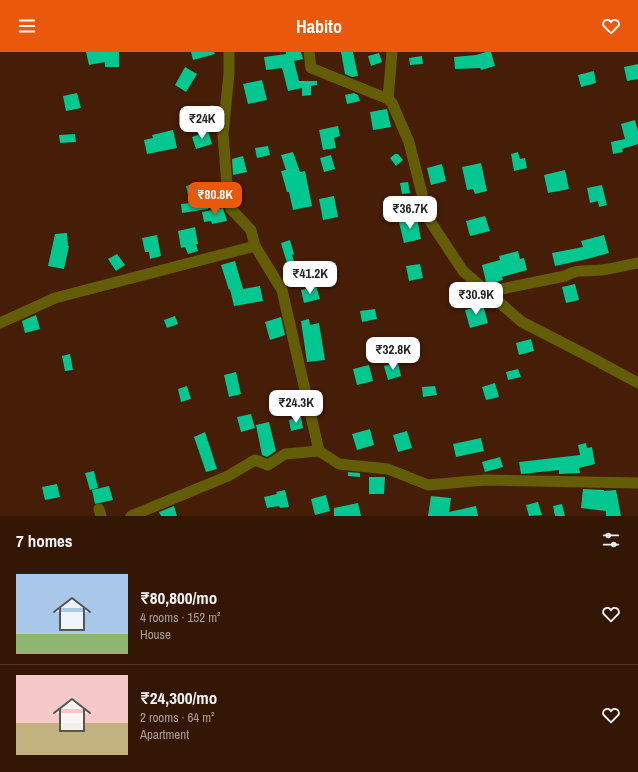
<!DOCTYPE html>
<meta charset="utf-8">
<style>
:root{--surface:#341605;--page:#3f2313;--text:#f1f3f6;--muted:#a99f9a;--line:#4e3527;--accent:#ea580c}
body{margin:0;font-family:"Archivo Narrow",sans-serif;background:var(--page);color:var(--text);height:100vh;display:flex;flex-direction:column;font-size:15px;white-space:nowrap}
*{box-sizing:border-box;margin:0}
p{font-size:13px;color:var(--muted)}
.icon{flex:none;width:22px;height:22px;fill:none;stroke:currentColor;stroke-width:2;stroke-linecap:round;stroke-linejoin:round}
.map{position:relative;height:464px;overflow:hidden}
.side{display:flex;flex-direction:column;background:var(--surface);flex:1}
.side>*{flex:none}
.price{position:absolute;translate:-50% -34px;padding:0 9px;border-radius:8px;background:#fff;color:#222;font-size:13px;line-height:26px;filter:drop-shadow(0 1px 2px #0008)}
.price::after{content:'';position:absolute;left:50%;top:24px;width:12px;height:9px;margin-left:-6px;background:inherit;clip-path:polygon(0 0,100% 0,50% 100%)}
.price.on{background:var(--accent);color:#fff}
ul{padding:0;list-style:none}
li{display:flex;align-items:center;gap:12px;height:100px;padding:0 16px}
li+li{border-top:1px solid var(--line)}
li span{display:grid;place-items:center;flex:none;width:112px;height:80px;border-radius:0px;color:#555}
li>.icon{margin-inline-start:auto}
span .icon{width:48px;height:48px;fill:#fffc;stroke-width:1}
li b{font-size:17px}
h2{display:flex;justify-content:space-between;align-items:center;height:48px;padding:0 16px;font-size:17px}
header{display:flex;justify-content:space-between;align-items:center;height:52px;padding:0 16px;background:var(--accent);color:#fff;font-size:18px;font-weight:800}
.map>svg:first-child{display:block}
</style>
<header><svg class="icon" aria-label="menu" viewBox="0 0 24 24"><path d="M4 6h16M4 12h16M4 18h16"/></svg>Habito<svg class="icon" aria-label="heart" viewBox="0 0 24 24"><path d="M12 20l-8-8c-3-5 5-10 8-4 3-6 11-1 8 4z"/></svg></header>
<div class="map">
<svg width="638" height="464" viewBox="0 0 638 464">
<rect width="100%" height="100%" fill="#461d07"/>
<g fill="#02c790">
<path d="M86 0H119V15H105V10L89 13Z"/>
<path d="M191 0H214L215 2 193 8Z"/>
<path d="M286 0H301L303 7 294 9 299 29H317V33L311 34V43L302 44V36L288 39 282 16 266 18 264 5 286 2Z"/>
<path d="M341 0H353L358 24 352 25 345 22Z"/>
<path d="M486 0H491L495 14 481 18 480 16 455 17 454 5 476 3Z"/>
<path d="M379 1 382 10 371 14 368 4Z"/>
<path d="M422 4 423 12 410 13 409 6Z"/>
<path d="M638 12V27L627 29 624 15Z"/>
<path d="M185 15 197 22 186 40 175 33Z"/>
<path d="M594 19 596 31 581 35 578 23Z"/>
<path d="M262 28 267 48 248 52 243 32Z"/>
<path d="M77 41 81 56 66 59 63 44Z"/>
<path d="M354 41 358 43 360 49 347 52 345 43Z"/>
<path d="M213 53 216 65 206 68 202 56Z"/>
<path d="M387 57 391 75 373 78 370 60Z"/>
<path d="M635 68 638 79V92L622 97 623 100 613 102 611 90 625 87 621 72Z"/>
<path d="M338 74 340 84 334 86 336 96 323 98 319 78Z"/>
<path d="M173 78 177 96 147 102 144 88 153 86 152 83Z"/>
<path d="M208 79 212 92 196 97 192 85Z"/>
<path d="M75 82 76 90 60 91 59 83Z"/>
<path d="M268 94 270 103 257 106 255 96Z"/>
<path d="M293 100 300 120 305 119 312 154 293 158 289 140H287L281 119 286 118 281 103Z"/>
<path d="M518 100 520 107 525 106 527 116 514 119 511 102Z"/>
<path d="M395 102H398L403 108 396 114 390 106Z"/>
<path d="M331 103 335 117 324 120 320 106Z"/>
<path d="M243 104 247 120 233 123 232 107Z"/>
<path d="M481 111 487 139 475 142 473 137 467 138 462 115Z"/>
<path d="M442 112 446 129 431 133 427 116Z"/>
<path d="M565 118 569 137 548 141 544 123Z"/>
<path d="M202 130 208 157 182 161 181 152 190 151 186 134Z"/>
<path d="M408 130 410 141 402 142 400 131Z"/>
<path d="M602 133 607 153 599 155 598 149 590 151 587 136Z"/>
<path d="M334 144 338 165 323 168 319 147Z"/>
<path d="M223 156 227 169 212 172 211 169 204 170 202 160Z"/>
<path d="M485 164 490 179 470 184 466 169Z"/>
<path d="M417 166 421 187 404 191 399 170Z"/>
<path d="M195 175 198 192H196L198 199 188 202 185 195 181 196 178 179Z"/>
<path d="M67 181 68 194H69L64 217 48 214 55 182Z"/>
<path d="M157 183 161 204 150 207 149 200H145L142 186Z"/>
<path d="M604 183 609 201 587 207 555 214 552 201 583 195 581 189Z"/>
<path d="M290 188 294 202 292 203 294 209 287 211 281 191Z"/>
<path d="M518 199 520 207 524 206 527 218 502 225 503 228 488 232 486 230 482 213 500 208 499 204Z"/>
<path d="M117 202 125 213 116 219 108 207Z"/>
<path d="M235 209 243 237 260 234 263 249 234 254 230 237 229 238 221 213Z"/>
<path d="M420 212 423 226 409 229 406 214Z"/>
<path d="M575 232 579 248 566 251 562 235Z"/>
<path d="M316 234 320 247 304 251 301 238Z"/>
<path d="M483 253 488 271 470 276 465 258Z"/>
<path d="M375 257 377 267 362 270 360 259Z"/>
<path d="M36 263 40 277 25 281 22 269Z"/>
<path d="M175 264 178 272 167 276 164 268Z"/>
<path d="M281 265 285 283 270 288 265 270Z"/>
<path d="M309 267 310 273 319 271 325 308 307 310 301 269Z"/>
<path d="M531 287 534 299 519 303 516 291Z"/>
<path d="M70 302 73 318 65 319 62 304Z"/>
<path d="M398 311 401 324 388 328 384 314Z"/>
<path d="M369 313 373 329 357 333 353 317Z"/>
<path d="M518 317 521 325 508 328 506 320Z"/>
<path d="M236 320 241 342 229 345 224 323Z"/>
<path d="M495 331 499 345 486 348 482 335Z"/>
<path d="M187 334 191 347 181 350 178 337Z"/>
<path d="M435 334 437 343 423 345 422 335Z"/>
<path d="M251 362 255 376 241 380 237 365Z"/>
<path d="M301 365 303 376 291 379 289 368Z"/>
<path d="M269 370 276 399 267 405 262 403 256 373Z"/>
<path d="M370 377 374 393 357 398 352 382Z"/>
<path d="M407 379 412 396 398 400 393 383Z"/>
<path d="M205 380 217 417 206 420 194 385Z"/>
<path d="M481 386 484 399 456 405 453 392Z"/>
<path d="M586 391 587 396 592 395 595 412 579 416 580 421 559 422V418L521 422 519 410 580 403 578 393Z"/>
<path d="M500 405 503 415 485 420 482 410Z"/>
<path d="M94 419 98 436 90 438 85 421Z"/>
<path d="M348 420 360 421V425L348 424Z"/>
<path d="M369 425H385L384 442H369Z"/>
<path d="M57 432 60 445 45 448 42 435Z"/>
<path d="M109 434 113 448 95 452 92 438Z"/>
<path d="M583 437 604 438V439L616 438 621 464H606V459L581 456Z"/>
<path d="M285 438 289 455 280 456 279 454 267 456 264 445 277 442 276 440Z"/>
<path d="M326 443 330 459 315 463 311 447Z"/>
<path d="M431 444 451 446 449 460 476 454 478 464H428Z"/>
<path d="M538 450 542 463 529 464 526 453Z"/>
<path d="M358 451 361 464H334V456Z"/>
<path d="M562 452 565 464H555L553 454Z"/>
<path d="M174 454 177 464H161L159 460Z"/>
</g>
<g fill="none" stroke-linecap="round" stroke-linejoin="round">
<g stroke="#645d08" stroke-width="11">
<path d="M229 0V21L223 82 228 146 231 157 251 178 255 194 282 238 319 399"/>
<path d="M309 0 311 16 388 47 392 51 409 90 428 166 463 219 522 270 590 305 638 331"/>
<path d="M388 47 392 0"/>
<path d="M487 240 565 224C578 216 587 220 601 218 613 217 626 213 638 211"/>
<path d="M0 271 55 246 255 194"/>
<path d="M99 457 101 464"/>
<path d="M131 464 228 424 255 408 268 413 285 402 319 399 339 412 388 417 428 433 485 428 638 431"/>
</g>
</g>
</svg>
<b class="price" style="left:202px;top:88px">₹24K</b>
<b class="price on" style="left:215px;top:164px">₹80.8K</b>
<b class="price" style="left:410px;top:178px">₹36.7K</b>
<b class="price" style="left:310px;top:243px">₹41.2K</b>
<b class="price" style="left:476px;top:264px">₹30.9K</b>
<b class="price" style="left:393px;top:319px">₹32.8K</b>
<b class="price" style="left:296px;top:372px">₹24.3K</b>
</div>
<section class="side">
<h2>7 homes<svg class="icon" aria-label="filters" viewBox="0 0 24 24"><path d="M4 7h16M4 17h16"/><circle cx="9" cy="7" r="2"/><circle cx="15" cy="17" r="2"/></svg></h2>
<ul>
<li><span style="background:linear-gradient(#a9c7e8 75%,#8fb573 0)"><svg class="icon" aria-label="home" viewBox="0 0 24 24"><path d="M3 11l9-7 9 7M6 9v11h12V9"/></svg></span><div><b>₹80,800/mo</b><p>4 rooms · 152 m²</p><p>House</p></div><svg class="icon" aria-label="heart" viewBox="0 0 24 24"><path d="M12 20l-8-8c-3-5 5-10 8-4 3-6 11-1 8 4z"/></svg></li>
<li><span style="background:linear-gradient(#f6c9c9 60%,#c2b280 0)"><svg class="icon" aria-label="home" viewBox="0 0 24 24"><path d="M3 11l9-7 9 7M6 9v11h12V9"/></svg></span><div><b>₹24,300/mo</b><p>2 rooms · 64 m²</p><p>Apartment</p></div><svg class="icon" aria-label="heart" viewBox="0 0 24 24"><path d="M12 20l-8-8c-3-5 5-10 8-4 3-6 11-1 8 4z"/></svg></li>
</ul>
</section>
